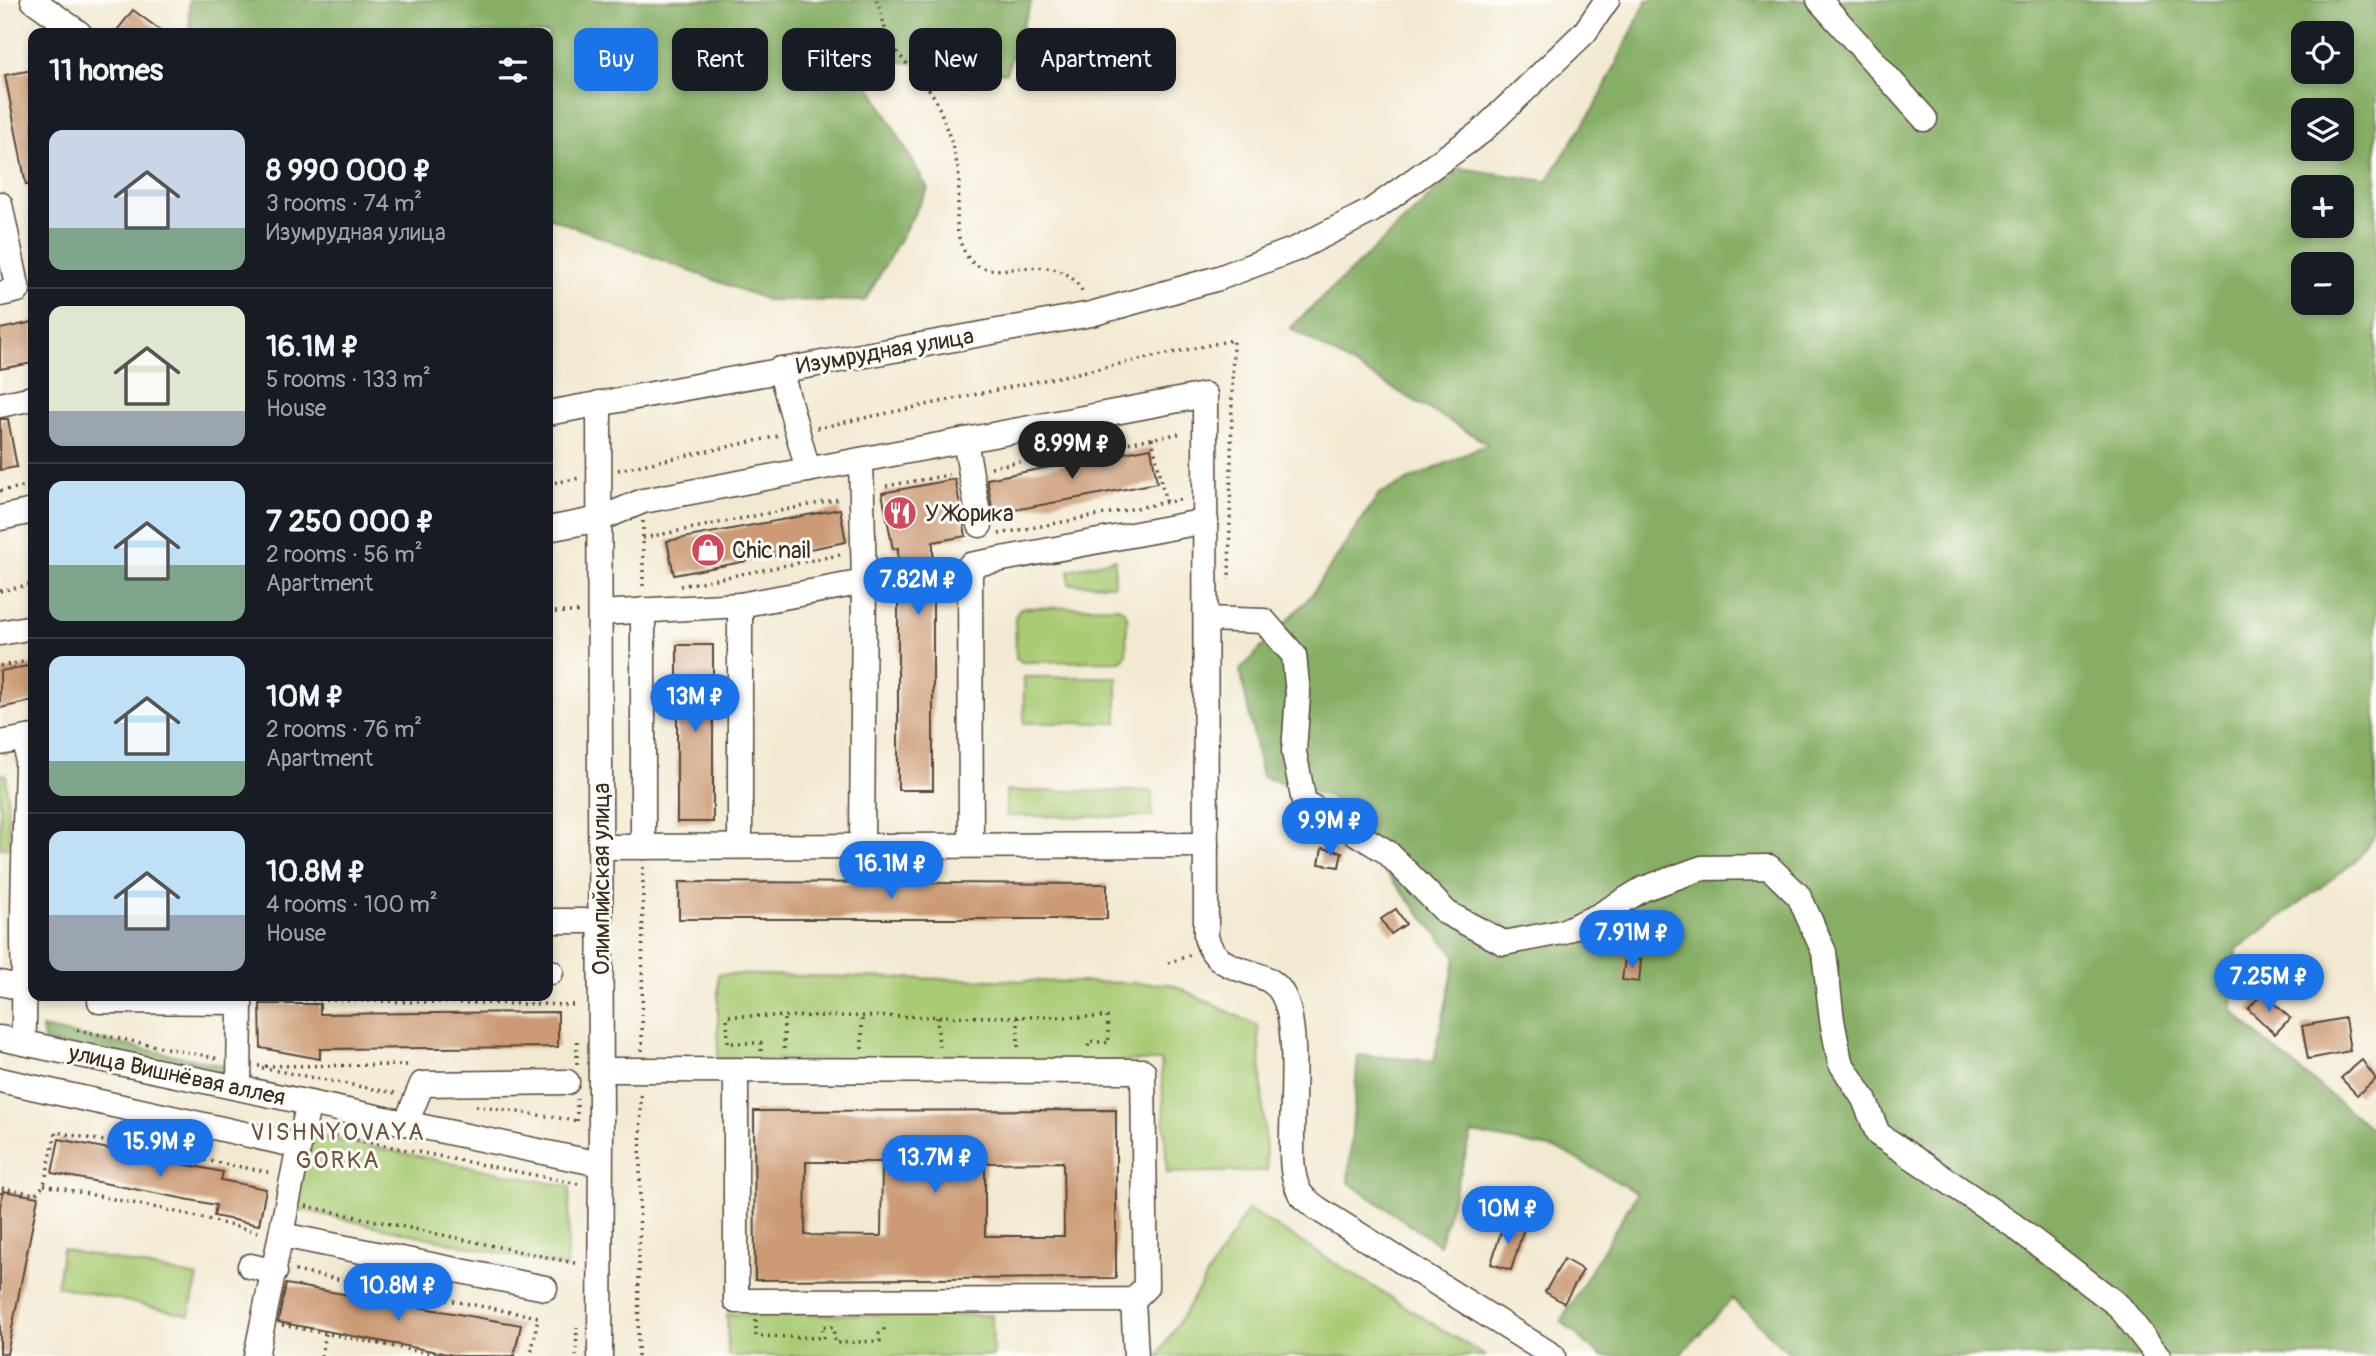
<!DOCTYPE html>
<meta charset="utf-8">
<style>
:root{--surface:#171b24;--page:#242831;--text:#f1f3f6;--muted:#9ea1a6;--line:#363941;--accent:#1a73e8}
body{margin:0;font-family:Pangolin,sans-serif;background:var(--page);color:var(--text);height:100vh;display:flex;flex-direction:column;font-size:26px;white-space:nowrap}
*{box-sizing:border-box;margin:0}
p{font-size:23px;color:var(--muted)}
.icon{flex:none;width:38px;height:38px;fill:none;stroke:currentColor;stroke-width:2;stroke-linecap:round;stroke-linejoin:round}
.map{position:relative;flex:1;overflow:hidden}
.panel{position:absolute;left:28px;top:28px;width:525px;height:973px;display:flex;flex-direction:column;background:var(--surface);border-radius:14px;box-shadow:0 4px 10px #0003}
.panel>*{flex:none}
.hud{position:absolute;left:574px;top:28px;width:665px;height:63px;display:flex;gap:14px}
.buttons{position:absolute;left:2291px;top:21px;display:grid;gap:14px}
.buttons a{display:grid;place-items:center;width:63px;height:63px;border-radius:14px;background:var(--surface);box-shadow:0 4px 10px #0003;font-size:35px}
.price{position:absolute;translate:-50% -60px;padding:0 16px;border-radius:24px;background:var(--accent);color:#fff;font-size:23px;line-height:46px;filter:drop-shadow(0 2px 4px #0008)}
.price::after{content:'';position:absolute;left:50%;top:42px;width:21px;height:16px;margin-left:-10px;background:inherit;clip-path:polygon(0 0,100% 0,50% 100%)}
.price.on{background:#222;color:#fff}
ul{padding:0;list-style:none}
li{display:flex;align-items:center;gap:21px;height:175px;padding:0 21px}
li+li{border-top:2px solid var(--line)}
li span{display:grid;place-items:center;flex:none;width:196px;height:140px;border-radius:14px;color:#555}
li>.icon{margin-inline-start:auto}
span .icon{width:84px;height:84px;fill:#fffc;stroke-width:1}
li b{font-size:30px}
h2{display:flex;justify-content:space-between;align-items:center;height:84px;padding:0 21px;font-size:30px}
.pill{padding:0 24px;border-radius:14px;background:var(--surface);box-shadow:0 4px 10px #0003;font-size:24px;line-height:63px}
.pill.on{background:var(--accent);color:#fff}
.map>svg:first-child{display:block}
</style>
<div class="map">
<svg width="2376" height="1356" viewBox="0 0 2376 1356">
<rect width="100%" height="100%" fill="#fdfcf7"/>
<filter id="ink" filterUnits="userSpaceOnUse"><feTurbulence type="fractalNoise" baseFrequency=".0143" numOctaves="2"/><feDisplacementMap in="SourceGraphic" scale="14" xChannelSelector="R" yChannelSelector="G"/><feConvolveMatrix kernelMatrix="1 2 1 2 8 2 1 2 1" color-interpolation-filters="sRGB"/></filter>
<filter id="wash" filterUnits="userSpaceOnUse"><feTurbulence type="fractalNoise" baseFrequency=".00686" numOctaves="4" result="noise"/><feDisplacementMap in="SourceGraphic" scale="28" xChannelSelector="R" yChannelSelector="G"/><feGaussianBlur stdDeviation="1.57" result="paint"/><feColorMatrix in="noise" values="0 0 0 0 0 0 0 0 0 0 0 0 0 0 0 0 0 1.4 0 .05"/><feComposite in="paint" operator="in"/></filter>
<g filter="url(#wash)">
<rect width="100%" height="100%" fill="#f2e9d1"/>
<g fill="#a9cb73" stroke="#727a48" stroke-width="2">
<path d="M1115 559 1114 585 1069 584V570Z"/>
<path d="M1119 607 1126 613 1127 616 1126 655 1121 661 1022 662 1016 658 1015 617 1020 608Z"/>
<rect x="1024" y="677" width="93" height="46"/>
<path d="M6 774 10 848H0V775Z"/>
<path d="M1006 791H1152V817L1006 816Z"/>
<path d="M718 974 1171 984 1258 1026 1267 1171 1167 1173 1161 1061 718 1059Z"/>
<path d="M304 1133 570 1187 567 1268 292 1208Z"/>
<path d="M1248 1209 1485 1356H1158Z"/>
<path d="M62 1249 198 1277 189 1315 57 1286Z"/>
<path d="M727 1314 992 1315 993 1356H728Z"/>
</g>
<g fill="#86af65" stroke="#606c42" stroke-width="2" fill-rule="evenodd">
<path d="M189 0H1032L1006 73 854 57 928 189 865 301 767 300 548 217V33H190Z"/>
<path d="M1647 0H2376V835L2356 861 2237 949 2233 1011 2263 1040 2376 1133V1356H1793L1732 1299 1679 1356H1601L1561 1321 1637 1193 1560 1150 1472 1133 1439 1245 1348 1182 1358 1055 1434 1061 1456 956 1381 867 1330 796 1262 777 1240 670 1310 597 1379 494 1488 444 1290 328 1460 168 1547 181 1598 101ZM2303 33H2342V72H2303ZM2303 110H2342V149H2303ZM2303 187H2342V226H2303ZM2303 264H2342V303H2303Z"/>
<path d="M42 1028 227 1066 222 1079 44 1041Z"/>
</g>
<g id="blocks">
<g fill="#cc9b76" fill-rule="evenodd">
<path d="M133 10 164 33H115Z"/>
<path d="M33 70V185H26L5 75Z"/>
<path d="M33 322V363L0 369V329Z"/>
<path d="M0 419H8L17 467 0 470Z"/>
<path d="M1151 448 1157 483 993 514 987 479Z"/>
<path d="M955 479 966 536 933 542V790H898V548L893 549 882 493Z"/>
<path d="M840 509 846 542 674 575 667 541Z"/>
<rect x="677" y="645" width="36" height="177"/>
<path d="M33 665V701L0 708V671Z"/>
<path d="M1322 848 1342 852 1339 867 1319 864Z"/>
<path d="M679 882 1107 884V919H679Z"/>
<path d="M1396 909 1406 924 1391 934 1381 919Z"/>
<path d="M1625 958 1641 960 1639 982 1622 980Z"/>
<path d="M2263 993 2290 1018 2275 1034 2248 1009Z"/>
<path d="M260 1004H320V1014L558 1012V1047L320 1049V1059L261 1048Z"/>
<path d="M2345 1018 2350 1051 2308 1059 2302 1026Z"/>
<path d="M2362 1060 2376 1079 2357 1095 2341 1078Z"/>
<path d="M1116 1110V1278L755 1280 754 1111ZM806 1162H882L881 1236 805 1235ZM1063 1162 1064 1236H985V1163Z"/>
<path d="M59 1139 223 1172 221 1180 266 1189 259 1225 214 1216 216 1205 52 1173Z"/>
<path d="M3 1191 38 1197 7 1354 0 1353V1207Z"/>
<path d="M1504 1222 1524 1228 1511 1270 1491 1264Z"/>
<path d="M1564 1259 1583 1270 1564 1303 1545 1292Z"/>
<path d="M286 1284 521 1325 514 1356H459L278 1322Z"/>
</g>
</g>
</g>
<g filter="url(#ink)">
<use href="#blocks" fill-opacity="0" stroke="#564739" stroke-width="2"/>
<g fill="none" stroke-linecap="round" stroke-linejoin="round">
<g stroke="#564739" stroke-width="27">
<g id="minor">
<path d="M33 0 79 33"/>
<path d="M1819 0 1925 119"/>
<path d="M0 204 18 290 0 294"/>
<path d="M780 369 808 470"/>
<path d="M599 403 601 1126 600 1356"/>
<path d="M0 405 33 398"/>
<path d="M548 413 1091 314 1219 278 1298 248 1371 211 1481 132 1585 32 1607 0"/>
<path d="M965 440 980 525"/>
<path d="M861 460 864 582 862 845"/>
<path d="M0 518 33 511"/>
<path d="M548 529 600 519 643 501 1205 395 1206 937C1217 980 1267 963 1283 995 1299 1025 1292 1102 1292 1138 1292 1155 1291 1175 1299 1191 1302 1198 1312 1204 1318 1209L1553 1356"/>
<path d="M740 605V845"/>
<path d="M643 610V847"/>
<path d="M600 613 740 605 864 582"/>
<path d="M1206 619 1264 621 1294 655 1298 694 1294 752 1304 802 1387 852 1447 913 1504 943 1562 932 1598 916 1643 889 1702 868 1769 867 1799 896 1824 952 1832 1020 1840 1062 1864 1099 1878 1134 2013 1225 2119 1306 2158 1356"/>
<path d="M0 633 33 627"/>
<path d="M0 743 33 737"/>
<path d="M971 845 970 565 1206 521"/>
<path d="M601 847 1206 845"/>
<path d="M548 921H601"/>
<path d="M548 972H551"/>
<path d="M0 983 23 988"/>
<path d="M100 1001 240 1002 239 1088"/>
<path d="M0 1038 600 1164"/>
<path d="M23 1043C26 1006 23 968 23 931 23 866 26 802 28 738"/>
<path d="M601 1070 1143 1071 1146 1287 1133 1300 736 1301V1070"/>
<path d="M0 1080 299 1146 256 1356"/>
<path d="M406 1123 422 1084 567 1082"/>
<path d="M299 1146 309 1103"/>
<path d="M282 1235 545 1288"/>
<path d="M250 1266 275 1272"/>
<path d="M1133 1300 1136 1356"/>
</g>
</g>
<g stroke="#564739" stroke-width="3.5" stroke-dasharray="2 5" stroke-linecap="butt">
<path d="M876 0C883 13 883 28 890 41 900 59 918 74 930 91 938 101 943 118 947 130 953 146 959 166 959 183 959 211 951 230 967 256 989 292 1058 239 1084 295"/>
<path d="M817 428 1233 340 1229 580"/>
<path d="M1152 438 1166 503"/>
<path d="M991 467 1183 433"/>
<path d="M618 470 779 436"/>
<path d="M548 484 580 478"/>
<path d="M886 486 949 475"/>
<path d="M0 491 33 485"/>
<path d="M643 521V591"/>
<path d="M999 534 1184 499"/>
<path d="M643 538 840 499"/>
<path d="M680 586 844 554"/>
<path d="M0 591 33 584"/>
<path d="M548 612H578"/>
<path d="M0 666 33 660"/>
<path d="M1168 963 1193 954"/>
<path d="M44 996 82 997"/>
<path d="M266 996V999L578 1005"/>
<path d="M937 1017 939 1049"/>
<path d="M1018 1017V1050"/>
<path d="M77 1030 220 1059"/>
<path d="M784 1049V1016"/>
<path d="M862 1049V1016"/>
<path d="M642 1051 643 866"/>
<path d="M761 1051V1043H728L727 1016 1107 1017 1109 1043 1090 1041 1087 1050"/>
<path d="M577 1064V1041"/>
<path d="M258 1066 412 1065"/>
<path d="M262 1068 395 1093"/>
<path d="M476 1106 579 1121"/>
<path d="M577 1121V1099"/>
<path d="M322 1133 579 1184"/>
<path d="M44 1185 182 1213 261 1233"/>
<path d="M0 1194 1 1188 36 1194 44 1185 56 1132 273 1173"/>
<path d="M306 1206 579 1264"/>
<path d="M295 1271 538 1317 531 1356"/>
<path d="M756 1320V1336L824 1338 822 1326 833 1327 835 1343 880 1341 879 1334 884 1331V1323"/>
<path d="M282 1325 442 1356"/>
<path d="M321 1356 326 1334"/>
<path d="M576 1356 577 1327"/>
<path d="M638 1356 641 1090"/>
</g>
<use href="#minor" stroke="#fff" stroke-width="24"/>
</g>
</g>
<defs>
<g id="restaurant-disc" transform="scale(1.75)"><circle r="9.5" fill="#d1495b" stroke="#fdfcf7"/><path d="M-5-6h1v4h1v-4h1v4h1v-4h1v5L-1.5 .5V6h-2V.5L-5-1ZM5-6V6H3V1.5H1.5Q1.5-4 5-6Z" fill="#fff"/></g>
<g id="shop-disc" transform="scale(1.75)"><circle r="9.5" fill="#d1495b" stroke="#fdfcf7"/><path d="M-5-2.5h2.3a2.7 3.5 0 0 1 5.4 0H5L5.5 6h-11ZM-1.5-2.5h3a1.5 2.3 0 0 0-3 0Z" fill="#fff"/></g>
</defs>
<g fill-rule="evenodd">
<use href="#restaurant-disc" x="900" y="513"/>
<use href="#shop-disc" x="708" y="550"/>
</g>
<g text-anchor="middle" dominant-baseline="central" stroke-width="6" stroke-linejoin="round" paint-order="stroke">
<g font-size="23" fill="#3b2a1e" stroke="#fdfcf7">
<text transform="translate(885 351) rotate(-10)">Изумрудная улица</text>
<text transform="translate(601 879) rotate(-90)">Олимпийская улица</text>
<text transform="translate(177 1075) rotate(12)">улица Вишнёвая аллея</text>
</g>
<g font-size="23" fill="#3b2a1e" stroke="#fdfcf7" text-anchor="start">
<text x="925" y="513">У Жорика</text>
<text x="732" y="550">Chic nail</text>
</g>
<g font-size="24" letter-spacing="2" fill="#6e523d" stroke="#fdfcf7">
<text x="338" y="1132">VISHNYOVAYA<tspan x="338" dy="28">GORKA</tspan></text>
</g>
</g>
</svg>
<div class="buttons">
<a><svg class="icon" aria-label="locate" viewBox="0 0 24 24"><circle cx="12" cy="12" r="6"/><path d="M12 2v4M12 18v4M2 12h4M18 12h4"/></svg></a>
<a><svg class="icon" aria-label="layers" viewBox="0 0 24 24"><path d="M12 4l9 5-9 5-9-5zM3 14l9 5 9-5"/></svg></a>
<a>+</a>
<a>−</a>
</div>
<b class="price on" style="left:1072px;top:481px">8.99M ₽</b>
<b class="price" style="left:918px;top:617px">7.82M ₽</b>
<b class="price" style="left:695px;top:734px">13M ₽</b>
<b class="price" style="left:1330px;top:858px">9.9M ₽</b>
<b class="price" style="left:891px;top:901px">16.1M ₽</b>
<b class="price" style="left:1632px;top:970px">7.91M ₽</b>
<b class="price" style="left:2269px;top:1014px">7.25M ₽</b>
<b class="price" style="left:160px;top:1179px">15.9M ₽</b>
<b class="price" style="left:935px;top:1195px">13.7M ₽</b>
<b class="price" style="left:1508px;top:1246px">10M ₽</b>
<b class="price" style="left:398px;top:1323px">10.8M ₽</b>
<div class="hud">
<a class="pill on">Buy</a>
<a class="pill">Rent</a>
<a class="pill">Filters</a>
<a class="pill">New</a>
<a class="pill">Apartment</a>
</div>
<section class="panel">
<h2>11 homes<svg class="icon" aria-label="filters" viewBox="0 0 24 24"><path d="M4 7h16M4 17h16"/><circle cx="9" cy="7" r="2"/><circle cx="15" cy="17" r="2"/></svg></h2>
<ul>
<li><span style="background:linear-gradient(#c9d6e8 70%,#7fa58c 0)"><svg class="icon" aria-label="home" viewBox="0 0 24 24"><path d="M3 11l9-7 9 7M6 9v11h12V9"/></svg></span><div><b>8 990 000 ₽</b><p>3 rooms · 74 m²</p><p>Изумрудная улица</p></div></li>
<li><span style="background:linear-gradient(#dfe7d0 75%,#9aa5b1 0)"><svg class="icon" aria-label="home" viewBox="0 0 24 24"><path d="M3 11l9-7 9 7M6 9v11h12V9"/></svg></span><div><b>16.1M ₽</b><p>5 rooms · 133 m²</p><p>House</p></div></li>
<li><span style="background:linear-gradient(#bfe0f5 60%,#7fa58c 0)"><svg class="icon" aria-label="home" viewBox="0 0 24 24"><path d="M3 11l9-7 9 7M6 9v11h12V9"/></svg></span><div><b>7 250 000 ₽</b><p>2 rooms · 56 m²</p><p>Apartment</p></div></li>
<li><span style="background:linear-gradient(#bfe0f5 75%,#7fa58c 0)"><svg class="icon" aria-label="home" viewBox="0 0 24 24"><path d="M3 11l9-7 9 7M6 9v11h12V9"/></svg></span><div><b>10M ₽</b><p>2 rooms · 76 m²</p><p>Apartment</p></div></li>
<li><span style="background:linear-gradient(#bfe0f5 60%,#9aa5b1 0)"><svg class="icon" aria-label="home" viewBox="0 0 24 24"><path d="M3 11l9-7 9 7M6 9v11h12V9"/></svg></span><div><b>10.8M ₽</b><p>4 rooms · 100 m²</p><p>House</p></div></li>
</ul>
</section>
</div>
